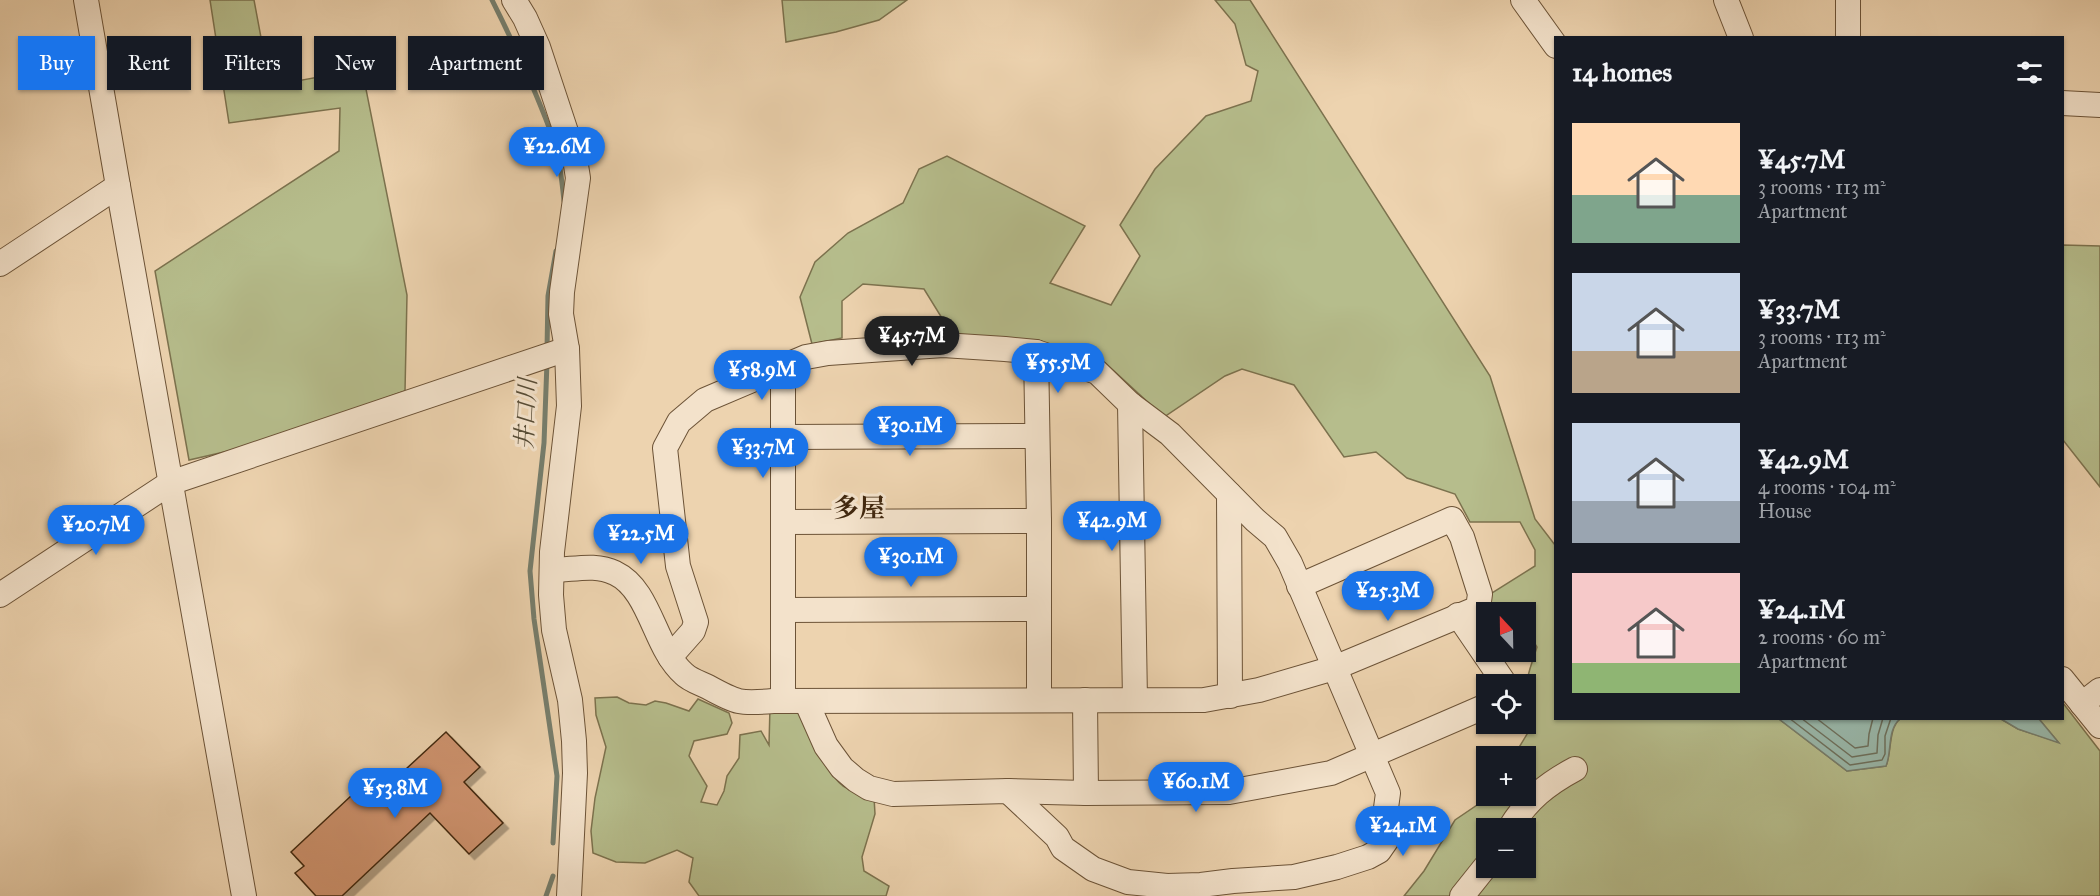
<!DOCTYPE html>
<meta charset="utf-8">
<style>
:root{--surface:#171b24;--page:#242831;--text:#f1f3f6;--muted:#9ea1a6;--accent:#1a73e8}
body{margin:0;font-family:"IM FELL Great Primer","Noto Serif JP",serif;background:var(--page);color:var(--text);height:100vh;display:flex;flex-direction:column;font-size:22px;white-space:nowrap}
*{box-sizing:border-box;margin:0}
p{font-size:20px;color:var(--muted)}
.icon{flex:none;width:33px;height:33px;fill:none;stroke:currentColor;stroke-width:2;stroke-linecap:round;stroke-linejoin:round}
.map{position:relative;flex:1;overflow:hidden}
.details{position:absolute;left:1554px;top:36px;width:510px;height:684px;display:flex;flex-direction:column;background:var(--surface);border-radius:0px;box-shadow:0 2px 4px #0004}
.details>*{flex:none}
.banner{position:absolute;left:18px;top:36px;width:570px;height:54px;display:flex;gap:12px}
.needle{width:39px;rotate:338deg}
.buttons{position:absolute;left:1476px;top:602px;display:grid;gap:12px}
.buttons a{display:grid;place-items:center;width:60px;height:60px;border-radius:0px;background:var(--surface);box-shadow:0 2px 4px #0004;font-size:30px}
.price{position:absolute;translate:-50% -51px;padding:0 14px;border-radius:21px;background:var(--accent);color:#fff;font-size:20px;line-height:39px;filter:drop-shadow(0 2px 3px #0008)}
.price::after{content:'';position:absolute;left:50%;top:36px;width:18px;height:14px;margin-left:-9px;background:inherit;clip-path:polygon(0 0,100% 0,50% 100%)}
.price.current{background:#222;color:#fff}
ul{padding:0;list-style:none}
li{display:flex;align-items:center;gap:18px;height:150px;padding:0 18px}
li span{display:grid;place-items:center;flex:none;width:168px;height:120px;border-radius:0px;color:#555}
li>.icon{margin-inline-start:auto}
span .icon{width:72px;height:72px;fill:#fffc;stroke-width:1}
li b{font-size:26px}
h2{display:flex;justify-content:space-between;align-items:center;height:72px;padding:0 18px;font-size:26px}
.chip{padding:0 21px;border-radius:0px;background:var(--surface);box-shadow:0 2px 4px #0004;font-size:21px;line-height:54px}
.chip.current{background:var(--accent);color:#fff}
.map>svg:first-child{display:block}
</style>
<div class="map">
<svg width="2100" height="896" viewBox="0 0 2100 896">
<defs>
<filter id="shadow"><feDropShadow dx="5.5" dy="5.5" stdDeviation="0" flood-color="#0004"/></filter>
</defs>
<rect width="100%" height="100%" fill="#edd3af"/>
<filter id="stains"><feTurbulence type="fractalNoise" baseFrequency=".00333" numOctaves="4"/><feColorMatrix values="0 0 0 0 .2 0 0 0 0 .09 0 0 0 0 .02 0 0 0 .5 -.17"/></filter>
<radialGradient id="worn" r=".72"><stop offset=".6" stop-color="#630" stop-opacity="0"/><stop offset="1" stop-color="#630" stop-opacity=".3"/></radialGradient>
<g fill="#b6bd8c" stroke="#7c724e" stroke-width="1.5" fill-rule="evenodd">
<path d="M210 0H254L270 86 362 69 407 295 405 391 246 447 189 460 155 271 339 151 340 108 229 123Z"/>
<path d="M782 0H907L879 20 836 32 786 42Z"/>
<path d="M1215 0H1250L1490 376 1535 519 1555 545 1556 718 1779 719 1847 771 1886 766C1892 752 1888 729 1900 719H2001L2018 729 2058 742 2039 719 2062 718 2063 703 2100 751V896H1404L1424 871 1455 820 1492 795H1526V756H1515V754L1532 726C1520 690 1526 681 1537 647L1526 629V612L1490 610 1487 596 1535 566V550L1520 522H1470L1455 494 1407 478 1376 452 1344 457 1294 385 1242 369 1225 376 1164 417 1102 360 1032 344 953 336 924 289 863 284 842 301V338L812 344 800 297 815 262 848 233 903 203 919 169 947 156 1085 226 1050 283 1111 305 1140 256 1120 225 1155 169 1206 116 1251 101 1258 71 1246 65 1235 24ZM1486 828H1526V867H1486Z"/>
<path d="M2063 245 2100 246V487L2063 440Z"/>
<path d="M617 697 629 703 646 705 655 701 666 703 689 711 698 699 729 713 732 723 727 734 694 741 689 756 707 786 701 802 717 805 724 791 727 776 739 758 740 735 761 731 769 745 770 707 796 708C807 728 826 773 843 786 853 792 863 795 874 797L875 814 862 857 864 871 889 886 886 896H699L689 882 693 858 677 850 645 863 616 862 593 853 591 831 595 798 606 747 596 715 595 698Z"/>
</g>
<g fill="#99b8ab" stroke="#767e6d" stroke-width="1.5">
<path d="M1779 719H1900C1887 729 1892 752 1886 766L1847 771Z"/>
<path d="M2001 719H2039L2059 743 2018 729Z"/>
</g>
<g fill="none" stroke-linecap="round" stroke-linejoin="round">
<g stroke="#6d705d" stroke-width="1.5">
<path d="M1789 718 1850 765 1882 760 1885 754V736L1891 718"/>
<path d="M1801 718 1852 757 1877 753 1878 735 1883 718"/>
<path d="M1816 718 1855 748 1868 746 1869 734 1873 718"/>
</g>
<g stroke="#767e6d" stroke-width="5">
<path d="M492 0C515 46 537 93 554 141 560 160 562 181 564 201"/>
<path d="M547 349 548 296 556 251"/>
<path d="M547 362 544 443 530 571 534 619 557 776 553 843"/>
<path d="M546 896 553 876"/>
</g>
</g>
<path fill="#d0946f" stroke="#41280f" stroke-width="1.5" filter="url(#shadow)" d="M446 732 480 767 464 782 503 823 469 854 430 813 342 896H316L295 873 304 866 291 852 367 781 379 794Z"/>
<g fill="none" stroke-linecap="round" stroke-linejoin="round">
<g stroke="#6c5337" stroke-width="26">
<g id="minor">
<path d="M86 0 118 186 244 896"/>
<path d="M514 0 525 18 538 47 575 159 578 178 562 292 561 314 567 349 569 406 552 552 551 595 554 630 570 700 574 741 575 773 569 896"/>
<path d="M1523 0 1556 46"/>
<path d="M1726 0 1741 38"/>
<path d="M1848 0V38"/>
<path d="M2062 103 2100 105"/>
<path d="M0 264 118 186"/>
<path d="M1036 352 1039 521V700"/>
<path d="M783 366V701"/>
<path d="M1130 404 1135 700"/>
<path d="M783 437 1037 436"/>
<path d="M1229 494 1230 696"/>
<path d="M784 522 1039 521"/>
<path d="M552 570C573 570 595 563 615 573 651 590 654 648 684 674 690 680 700 683 708 687 737 703 740 704 773 701L1204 700 1259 690 1334 668 1478 608 1480 594 1462 537 1452 519 1299 586"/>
<path d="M0 595 170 483 567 349"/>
<path d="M783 610 1039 609"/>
<path d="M1458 615 1505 684"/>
<path d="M670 657 693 631 696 622 678 566 665 448 679 422 705 400 806 357 828 353 943 345 1005 349 1036 352 1097 372 1130 404 1170 434 1255 520 1275 537 1290 563 1388 793 1386 808 1391 828 1388 838 1379 851 1368 857 1337 867 1294 877 1233 881 1201 885 1167 886 1128 882 1093 869 1063 848 1057 837 1008 791"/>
<path d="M2062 679 2100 726"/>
<path d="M1085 700 1086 793"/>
<path d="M806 701 826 746 842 768 856 780 869 788 893 794 1008 791 1086 793 1229 792 1331 773 1486 706"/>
<path d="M2082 704 2100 690"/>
<path d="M1510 828C1527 800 1547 784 1575 769"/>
<path d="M1462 896 1486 866"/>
</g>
</g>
<use href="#minor" stroke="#f3e2cb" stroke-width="24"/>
</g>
<g text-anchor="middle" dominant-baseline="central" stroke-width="6" stroke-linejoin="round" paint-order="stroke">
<g font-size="24" font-style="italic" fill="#574c36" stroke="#f3e2cb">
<text transform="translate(526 414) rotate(-87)">井口川</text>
</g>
<g font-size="26" font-weight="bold" fill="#41280f" stroke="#f3e2cb">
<text x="859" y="508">多屋</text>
</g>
</g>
<rect width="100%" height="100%" filter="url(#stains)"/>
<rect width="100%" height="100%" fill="url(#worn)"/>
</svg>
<div class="buttons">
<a><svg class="needle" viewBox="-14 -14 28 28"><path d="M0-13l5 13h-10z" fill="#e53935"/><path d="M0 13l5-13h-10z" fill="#9ea1a6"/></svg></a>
<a><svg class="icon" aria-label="locate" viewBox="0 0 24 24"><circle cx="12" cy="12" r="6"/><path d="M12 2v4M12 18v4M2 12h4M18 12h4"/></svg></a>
<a>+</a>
<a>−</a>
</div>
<b class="price" style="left:557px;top:178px">¥22.6M</b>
<b class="price current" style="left:912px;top:367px">¥45.7M</b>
<b class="price" style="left:1058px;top:394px">¥55.5M</b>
<b class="price" style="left:762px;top:401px">¥58.9M</b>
<b class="price" style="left:910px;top:457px">¥30.1M</b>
<b class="price" style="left:763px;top:479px">¥33.7M</b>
<b class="price" style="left:1112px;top:552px">¥42.9M</b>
<b class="price" style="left:96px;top:556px">¥20.7M</b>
<b class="price" style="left:641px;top:565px">¥22.5M</b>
<b class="price" style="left:911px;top:588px">¥30.1M</b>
<b class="price" style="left:1388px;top:622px">¥25.3M</b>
<b class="price" style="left:1196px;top:813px">¥60.1M</b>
<b class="price" style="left:395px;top:819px">¥53.8M</b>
<b class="price" style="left:1403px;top:857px">¥24.1M</b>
<div class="banner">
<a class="chip current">Buy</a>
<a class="chip">Rent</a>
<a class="chip">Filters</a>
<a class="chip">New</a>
<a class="chip">Apartment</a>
</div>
<section class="details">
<h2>14 homes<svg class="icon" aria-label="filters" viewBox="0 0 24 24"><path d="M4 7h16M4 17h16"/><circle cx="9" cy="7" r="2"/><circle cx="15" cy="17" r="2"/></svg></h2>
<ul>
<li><span style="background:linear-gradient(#ffd9b3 60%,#7fa58c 0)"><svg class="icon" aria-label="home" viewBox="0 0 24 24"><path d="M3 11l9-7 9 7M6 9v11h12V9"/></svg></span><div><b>¥45.7M</b><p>3 rooms · 113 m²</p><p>Apartment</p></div></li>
<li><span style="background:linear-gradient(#c9d6e8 65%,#b9a48a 0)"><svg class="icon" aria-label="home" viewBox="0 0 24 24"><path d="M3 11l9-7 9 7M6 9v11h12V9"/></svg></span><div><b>¥33.7M</b><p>3 rooms · 113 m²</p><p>Apartment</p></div></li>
<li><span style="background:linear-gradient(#c9d6e8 65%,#9aa5b1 0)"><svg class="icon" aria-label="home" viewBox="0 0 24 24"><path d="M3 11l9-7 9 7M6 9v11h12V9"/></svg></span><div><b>¥42.9M</b><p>4 rooms · 104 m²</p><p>House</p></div></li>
<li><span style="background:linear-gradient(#f6c9c9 75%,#8fb573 0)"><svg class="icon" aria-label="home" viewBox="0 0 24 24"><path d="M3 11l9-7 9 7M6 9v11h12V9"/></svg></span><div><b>¥24.1M</b><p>2 rooms · 60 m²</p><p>Apartment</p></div></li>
</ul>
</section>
</div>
